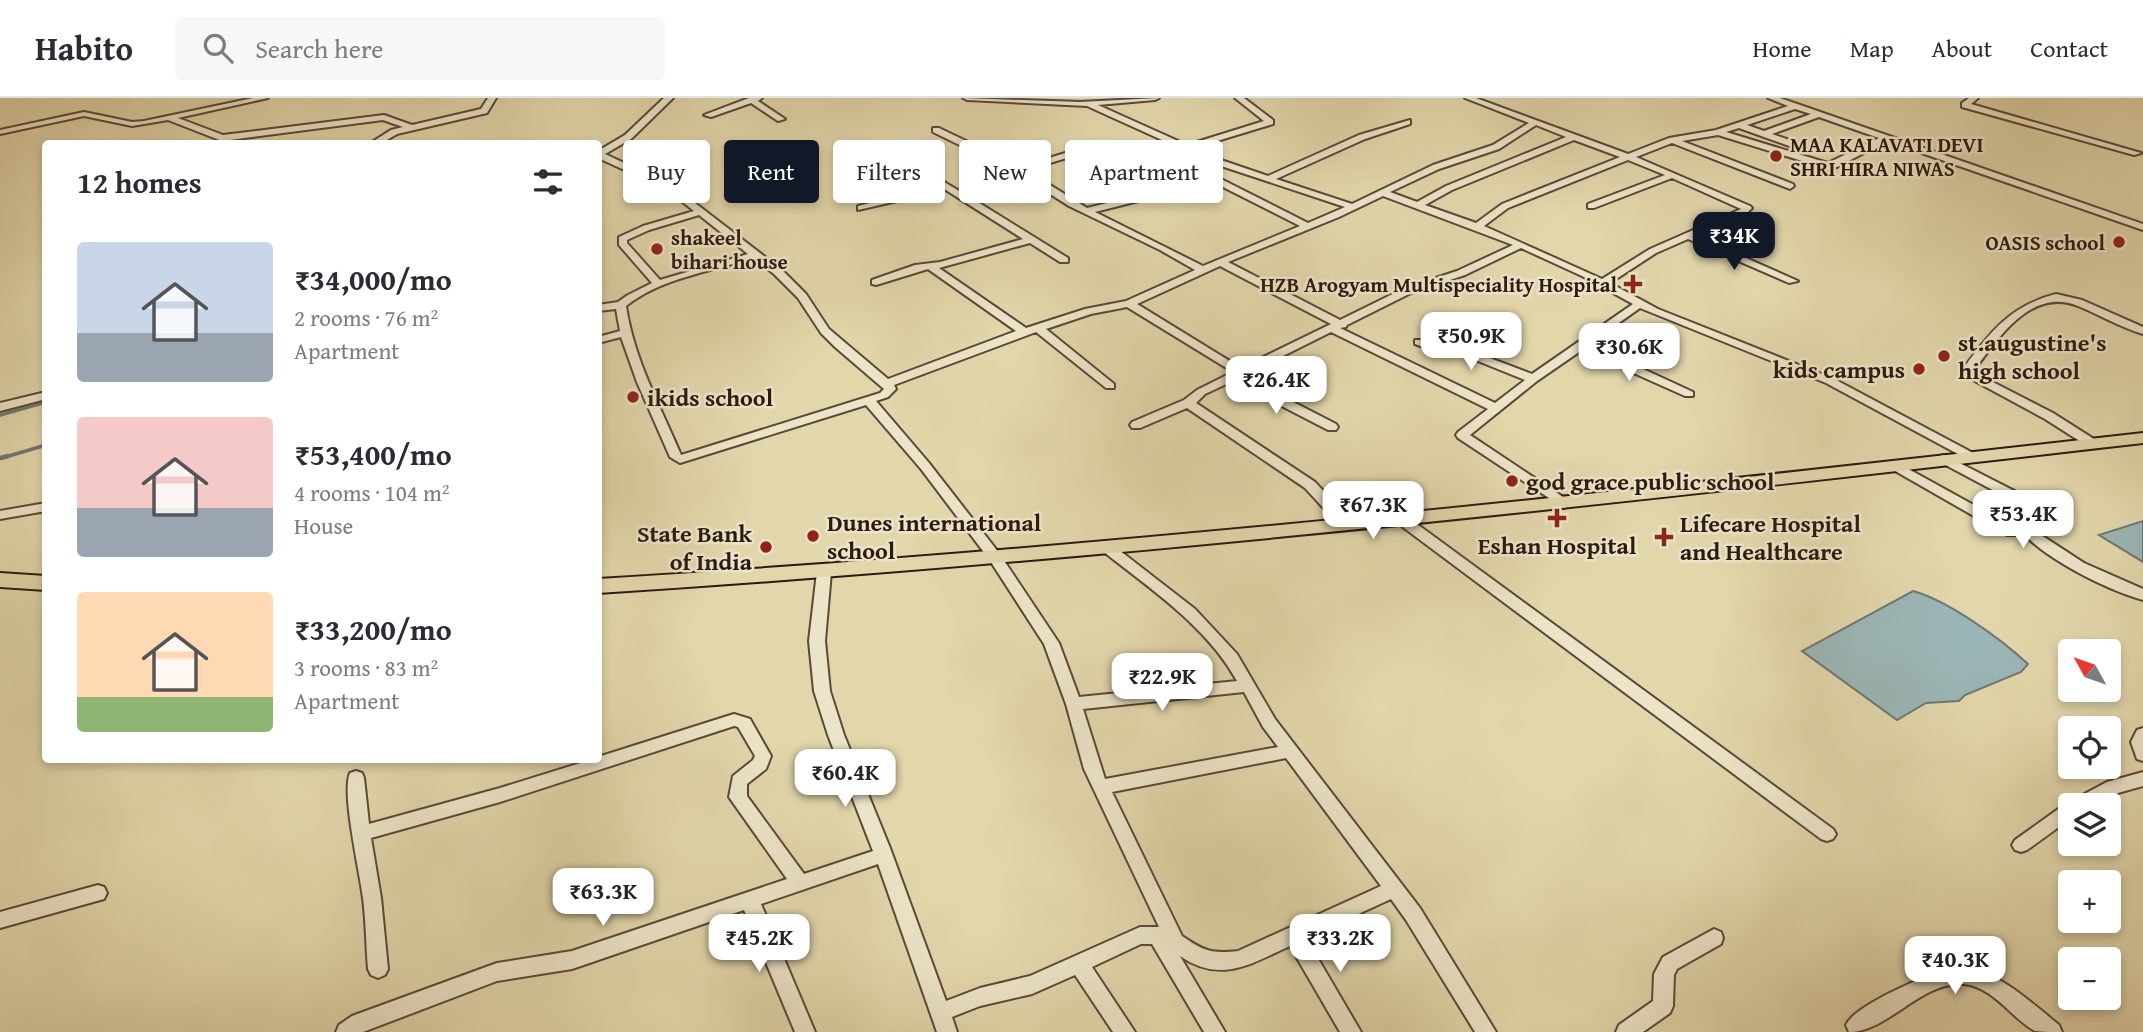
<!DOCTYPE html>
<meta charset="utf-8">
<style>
:root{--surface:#fff;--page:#f7f7f7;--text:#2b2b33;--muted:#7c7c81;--line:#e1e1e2;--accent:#111827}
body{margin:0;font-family:"Gentium Book Plus",serif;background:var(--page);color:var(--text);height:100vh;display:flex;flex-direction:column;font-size:26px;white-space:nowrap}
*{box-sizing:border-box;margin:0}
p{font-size:23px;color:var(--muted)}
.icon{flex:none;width:38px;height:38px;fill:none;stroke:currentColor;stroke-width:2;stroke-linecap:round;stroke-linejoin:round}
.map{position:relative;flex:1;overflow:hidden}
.drawer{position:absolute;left:42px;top:42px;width:560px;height:623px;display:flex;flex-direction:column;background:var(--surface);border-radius:7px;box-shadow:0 4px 10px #0003}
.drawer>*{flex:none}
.banner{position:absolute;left:623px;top:42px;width:665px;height:63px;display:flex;gap:14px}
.needle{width:46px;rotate:310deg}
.controls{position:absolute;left:2058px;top:541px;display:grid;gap:14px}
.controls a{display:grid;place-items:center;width:63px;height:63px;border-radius:7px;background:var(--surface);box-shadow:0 4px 10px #0003;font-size:35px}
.price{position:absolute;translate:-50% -60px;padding:0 16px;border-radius:14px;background:#fff;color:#222;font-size:23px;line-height:46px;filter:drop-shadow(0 2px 4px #0008)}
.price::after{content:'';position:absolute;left:50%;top:42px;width:21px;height:16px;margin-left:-10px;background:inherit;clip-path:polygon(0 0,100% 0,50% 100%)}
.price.on{background:var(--accent);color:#fff}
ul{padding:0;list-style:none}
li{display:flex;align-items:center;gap:21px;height:175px;padding:0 35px}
li span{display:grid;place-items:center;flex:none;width:196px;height:140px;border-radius:7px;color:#555}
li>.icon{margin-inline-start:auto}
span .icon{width:84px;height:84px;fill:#fffc;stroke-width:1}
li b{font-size:30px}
h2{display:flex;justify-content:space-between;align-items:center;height:84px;padding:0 35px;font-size:30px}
.chip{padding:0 24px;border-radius:7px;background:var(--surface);box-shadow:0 4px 10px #0003;font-size:24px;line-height:63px}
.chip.on{background:var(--accent);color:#fff}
header{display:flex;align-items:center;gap:42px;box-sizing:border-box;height:98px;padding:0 35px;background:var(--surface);border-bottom:2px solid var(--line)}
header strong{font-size:33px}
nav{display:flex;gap:38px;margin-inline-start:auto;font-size:24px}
.search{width:490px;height:63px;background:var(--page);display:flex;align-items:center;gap:18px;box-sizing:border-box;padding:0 24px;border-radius:7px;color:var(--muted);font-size:26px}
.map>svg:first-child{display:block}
</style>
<header>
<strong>Habito</strong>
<div class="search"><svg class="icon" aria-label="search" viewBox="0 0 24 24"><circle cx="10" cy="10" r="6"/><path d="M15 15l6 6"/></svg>Search here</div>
<nav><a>Home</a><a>Map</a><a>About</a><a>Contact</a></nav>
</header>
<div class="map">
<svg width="2143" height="934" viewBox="0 0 2143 934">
<rect width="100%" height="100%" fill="#e2d6ab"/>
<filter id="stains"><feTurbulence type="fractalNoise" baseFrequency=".00286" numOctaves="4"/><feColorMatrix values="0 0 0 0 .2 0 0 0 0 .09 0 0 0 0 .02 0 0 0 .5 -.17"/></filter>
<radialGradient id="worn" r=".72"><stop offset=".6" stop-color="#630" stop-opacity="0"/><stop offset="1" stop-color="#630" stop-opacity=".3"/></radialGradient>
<g fill="#9bb6b6" stroke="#6f7874" stroke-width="2">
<path d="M2143 423V464L2099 437Z"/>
<path d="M1913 493C1949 503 2001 541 2028 566L2021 574 1965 597 1959 603 1926 605 1897 622 1802 553Z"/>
</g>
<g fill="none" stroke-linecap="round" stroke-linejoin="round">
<g stroke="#6f7874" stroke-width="3.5">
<path d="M0 317 46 304"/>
<path d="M2 360 46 347"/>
</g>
<path stroke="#6f7874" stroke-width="4.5" d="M0 360 8 358"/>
<g stroke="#5a4938" stroke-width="4">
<g id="minor">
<path d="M253 0H268L178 20 223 37 384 17 412 27 481 11 488 0H496L487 15 397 36 380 46H369L391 32 403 29 383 22 222 43 168 22 132 28 84 18 0 36V32L84 14 132 24 144 23Z"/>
<path d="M664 0H673L631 41 605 56 637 71 660 94 686 98 782 172 806 196 829 231 888 281 1016 233 928 171 876 187 872 186V182L915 167 940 164 1023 141 938 87 922 91 925 94 919 98 858 112V108L914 94 882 81 854 60V56C870 56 894 88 917 87 924 86 932 83 939 81L961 94 1019 76 933 34V30H939L1020 69 1101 44 1104 45V49L1026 72 1087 110 1160 92 1202 75 1217 79 1308 125 1345 109 1215 66 1087 8 967 2 963 0 1080 4 1159 0 1155 2 1098 7 1187 47 1264 23 1235 0H1244L1273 22V26L1194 50 1221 62 1268 78 1359 37 1410 22V26L1365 41 1276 81 1352 106 1433 67 1493 47 1529 25 1465 0H1476L1628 56 1669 40 1716 32 1788 8 1768 0H1780L2143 126V132L1887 43 1837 69 1828 71 1718 37 1682 43 1793 86 1794 88 1790 91 1672 45 1636 59 1750 108 1752 110 1746 116 1696 138 1798 183 1789 185 1688 141 1656 155 1610 185 1658 211 1834 281 1973 355 1975 358 1973 361 1969 362 1826 285 1640 210 1589 246 1693 294V298H1685L1582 252 1537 283 1470 337 1569 403 1571 406 1564 410 1458 340 1456 337 1458 334 1488 311 1331 234 1243 278 1336 326 1338 329 1336 332H1328L1233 283 1205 296 1196 305 1315 384 1351 423 1353 426 1351 429H1341L1305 390 1187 310 1140 330H1132L1130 327 1132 324 1184 302 1197 292 1233 274 1127 209 1091 216 1046 231 1114 286V290H1106L1036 234 894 287 896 291 888 299 876 303 929 365 999 455 1059 545 1079 599 1237 583C1206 527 1149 490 1100 451L1098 448 1100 445H1110L1195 511 1237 556 1275 621 1420 810 1496 934H1475L1406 822 1391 801 1306 840 1361 934H1340L1290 848C1250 866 1221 886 1180 858L1225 934H1204L1152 846H1141L1092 869 1135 934H1113L1075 877 1032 896 980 908 952 919 957 934H937L878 766 761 806 815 934H795L744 812 572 871 497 883 363 934H336L339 927 352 918 497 865 572 853 787 781 729 699 733 678 753 662 755 658 738 629 734 628 500 704 371 740 381 800 388 871 385 877 378 880 371 877 368 871C366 847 366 823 363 800 360 775 341 694 350 675L356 673 362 675 364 680 369 726 500 690 590 662H598V659L734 616 750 621 771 658 766 671 747 686V698L804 776 873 753 828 637 814 593 809 543 817 474 824 469 831 474 825 543 830 593 844 637 890 750 946 903 980 890 1030 878 1140 829H1159L1084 671 1066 606 1044 546 989 461 921 371 866 307 680 365 670 359 637 284 621 239 598 245V239L620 233 616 211 598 213V207L618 204 628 197 652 185 619 147V139L643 128 694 113 680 102 654 98 631 75 598 60V53L625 37ZM1795 11 1811 16 1764 33 1747 27ZM1819 19 1879 40 1828 65 1726 34 1739 30 1795 50 1799 47 1798 45 1772 36ZM1536 27 1566 39 1446 88 1417 104 1390 94 1439 71 1499 51ZM1574 42 1620 59 1502 106 1476 125 1425 107 1452 92ZM1628 62 1665 77 1588 106V110H1594L1672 80 1741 111 1650 151 1602 181 1484 128 1508 110ZM1025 80 1069 108 1160 152 1195 172 1126 203 1085 211 1026 230 939 170 1030 145 1060 164H1068V160L968 98ZM1202 81 1211 83 1300 128 1203 168 1095 114 1166 96ZM1383 98 1513 147 1457 173 1405 190 1340 222 1228 164 1339 119ZM699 117 748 156 660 182 627 145V142L649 132ZM1521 150 1582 178 1633 206 1532 276 1469 252 1444 250 1423 242H1415V246L1442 256 1463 257 1525 282 1495 305 1340 230 1346 229 1347 227 1413 194 1465 177ZM754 160 774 176 798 200 821 235 835 249 884 291 880 295 681 357C660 307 634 262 626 208 661 180 712 173 754 160ZM1220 168 1331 226 1241 270 1137 206ZM1244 594 1263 629 1278 649 1105 681 1083 611ZM1286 660 1381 788 1238 853C1211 856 1204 853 1182 838L1112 694Z"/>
<path d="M749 0H762L758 3 785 21 778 23 751 5 711 19 704 17Z"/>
<path d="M1969 0H1978L1971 6 2141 55 2134 57 1962 9V5Z"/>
<path d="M2056 196 2082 202 2143 229V236C2120 229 2100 217 2078 208 2032 189 1999 239 1975 271L1981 278 2053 315 2097 343 2099 346 2097 349H2089L2045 321 1973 282 1963 271C1990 234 2010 208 2056 196Z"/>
<path d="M46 294V301L0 313V305Z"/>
<path d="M1944 357 2044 408 2048 415 2033 429 2038 435 2084 465 2143 491V502C2107 492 2040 459 2018 429L2034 414 1940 364 1938 361 1940 358Z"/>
<path d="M1894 363 2017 431 2019 434 2017 437H2007L1890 370 1888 367 1890 364Z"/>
<path d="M46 405V413L0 421V413Z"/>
<path d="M1401 417 1406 418 1833 731 1836 736 1833 741 1827 743 1821 741 1396 424 1394 421 1396 418Z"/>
<path d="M2143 630V663L2137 661 2131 644 2137 632Z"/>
<path d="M2143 674V688L2118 695 2094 707H2070V721L2027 752 2021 754 2015 752 2012 747 2015 742 2064 707 2071 705 2073 702 2107 684Z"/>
<path d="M98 787 104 789 107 795 104 801 0 830V814Z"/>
<path d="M1714 831 1721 834 1723 840 1721 846 1677 871 1674 877 1673 908 1670 915 1643 934H1616L1619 927 1653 903 1654 876 1663 859Z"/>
<path d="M1962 868C2001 875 2029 903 2059 927L2062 934C2054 934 2042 934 2035 933 2012 921 1993 888 1963 886 1920 884 1888 934 1849 934L1846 927C1854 907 1939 870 1962 868Z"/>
</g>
</g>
<g stroke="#2c1a11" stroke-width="4">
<g id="major">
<path d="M2143 335V345C1629 404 1115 462 598 495V481C1115 450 1629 393 2143 335Z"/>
<path d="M0 475 46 478V492L0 489Z"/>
</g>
</g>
<use href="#minor" fill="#ece4c8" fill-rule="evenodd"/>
<use href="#major" fill="#e2d6ab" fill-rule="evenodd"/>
</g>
<g fill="#8f2418" stroke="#ece4c8" stroke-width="2.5">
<circle cx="1776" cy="58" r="7"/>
<circle cx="2119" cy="144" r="7"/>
<circle cx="657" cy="151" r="7"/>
<path d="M1629.5 175.5h7v7h7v7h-7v7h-7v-7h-7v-7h7z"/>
<circle cx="1944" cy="258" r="7"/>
<circle cx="1919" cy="271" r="7"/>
<circle cx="633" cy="299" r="7"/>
<circle cx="1512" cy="383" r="7"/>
<path d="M1553.5 409.5h7v7h7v7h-7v7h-7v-7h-7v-7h7z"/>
<circle cx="813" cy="438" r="7"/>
<path d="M1660.5 428.5h7v7h7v7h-7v7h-7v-7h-7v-7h7z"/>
<circle cx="766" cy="449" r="7"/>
</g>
<g text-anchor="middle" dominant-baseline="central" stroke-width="5" stroke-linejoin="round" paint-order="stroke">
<g font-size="21" font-weight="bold" fill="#2c1a11" stroke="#ece4c8" text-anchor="start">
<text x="1790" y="46">MAA KALAVATI DEVI<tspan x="1790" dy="24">SHRI HIRA NIWAS</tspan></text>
<text x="671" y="139">shakeel<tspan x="671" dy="24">bihari house</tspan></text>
<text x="2105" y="144" text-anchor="end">OASIS school</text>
<text x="1617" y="186" text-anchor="end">HZB Arogyam Multispeciality Hospital</text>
</g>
<g font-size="24" font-weight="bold" fill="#2c1a11" stroke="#ece4c8" text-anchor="start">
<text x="1958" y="244">st.augustine's<tspan x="1958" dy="28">high school</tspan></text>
<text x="1905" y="271" text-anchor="end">kids campus</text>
<text x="647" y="299">ikids school</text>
<text x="1526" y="383">god grace public school</text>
<text x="827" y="424">Dunes international<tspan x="827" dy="28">school</tspan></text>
<text x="1680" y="425">Lifecare Hospital<tspan x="1680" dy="28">and Healthcare</tspan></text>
<text x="752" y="435" text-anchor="end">State Bank<tspan x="752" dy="28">of India</tspan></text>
<text x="1557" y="447" text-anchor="middle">Eshan Hospital</text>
</g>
</g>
<rect width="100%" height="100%" filter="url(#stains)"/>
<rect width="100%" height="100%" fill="url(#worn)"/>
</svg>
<div class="controls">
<a><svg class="needle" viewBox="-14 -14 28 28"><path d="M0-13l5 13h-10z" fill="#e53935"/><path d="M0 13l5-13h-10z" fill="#7c7c81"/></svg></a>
<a><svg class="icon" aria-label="locate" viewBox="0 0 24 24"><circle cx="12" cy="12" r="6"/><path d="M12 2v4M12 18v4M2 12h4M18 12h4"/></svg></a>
<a><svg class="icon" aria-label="layers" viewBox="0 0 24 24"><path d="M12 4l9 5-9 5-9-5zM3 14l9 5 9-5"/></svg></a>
<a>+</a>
<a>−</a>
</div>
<b class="price on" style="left:1734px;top:174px">₹34K</b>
<b class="price" style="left:1471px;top:274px">₹50.9K</b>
<b class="price" style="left:1629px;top:285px">₹30.6K</b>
<b class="price" style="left:1276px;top:318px">₹26.4K</b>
<b class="price" style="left:1373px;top:443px">₹67.3K</b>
<b class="price" style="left:2023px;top:452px">₹53.4K</b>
<b class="price" style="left:1162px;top:615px">₹22.9K</b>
<b class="price" style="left:845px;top:711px">₹60.4K</b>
<b class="price" style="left:603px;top:830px">₹63.3K</b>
<b class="price" style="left:759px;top:876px">₹45.2K</b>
<b class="price" style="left:1340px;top:876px">₹33.2K</b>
<b class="price" style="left:1955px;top:898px">₹40.3K</b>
<div class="banner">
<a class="chip">Buy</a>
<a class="chip on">Rent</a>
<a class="chip">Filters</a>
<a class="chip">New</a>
<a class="chip">Apartment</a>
</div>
<section class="drawer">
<h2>12 homes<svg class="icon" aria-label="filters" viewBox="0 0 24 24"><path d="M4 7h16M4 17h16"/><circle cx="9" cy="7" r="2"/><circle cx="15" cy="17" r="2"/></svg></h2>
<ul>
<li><span style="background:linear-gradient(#c9d6e8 65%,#9aa5b1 0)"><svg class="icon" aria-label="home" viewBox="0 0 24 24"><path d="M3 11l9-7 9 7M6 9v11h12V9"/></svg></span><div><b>₹34,000/mo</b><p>2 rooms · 76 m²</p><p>Apartment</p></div></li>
<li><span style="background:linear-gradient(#f6c9c9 65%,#9aa5b1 0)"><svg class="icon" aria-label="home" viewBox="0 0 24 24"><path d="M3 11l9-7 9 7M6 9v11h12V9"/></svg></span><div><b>₹53,400/mo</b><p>4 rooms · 104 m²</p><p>House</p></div></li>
<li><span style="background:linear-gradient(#ffd9b3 75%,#8fb573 0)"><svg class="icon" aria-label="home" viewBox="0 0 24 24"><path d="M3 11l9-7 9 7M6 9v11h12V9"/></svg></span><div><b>₹33,200/mo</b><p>3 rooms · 83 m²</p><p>Apartment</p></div></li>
</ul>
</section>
</div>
